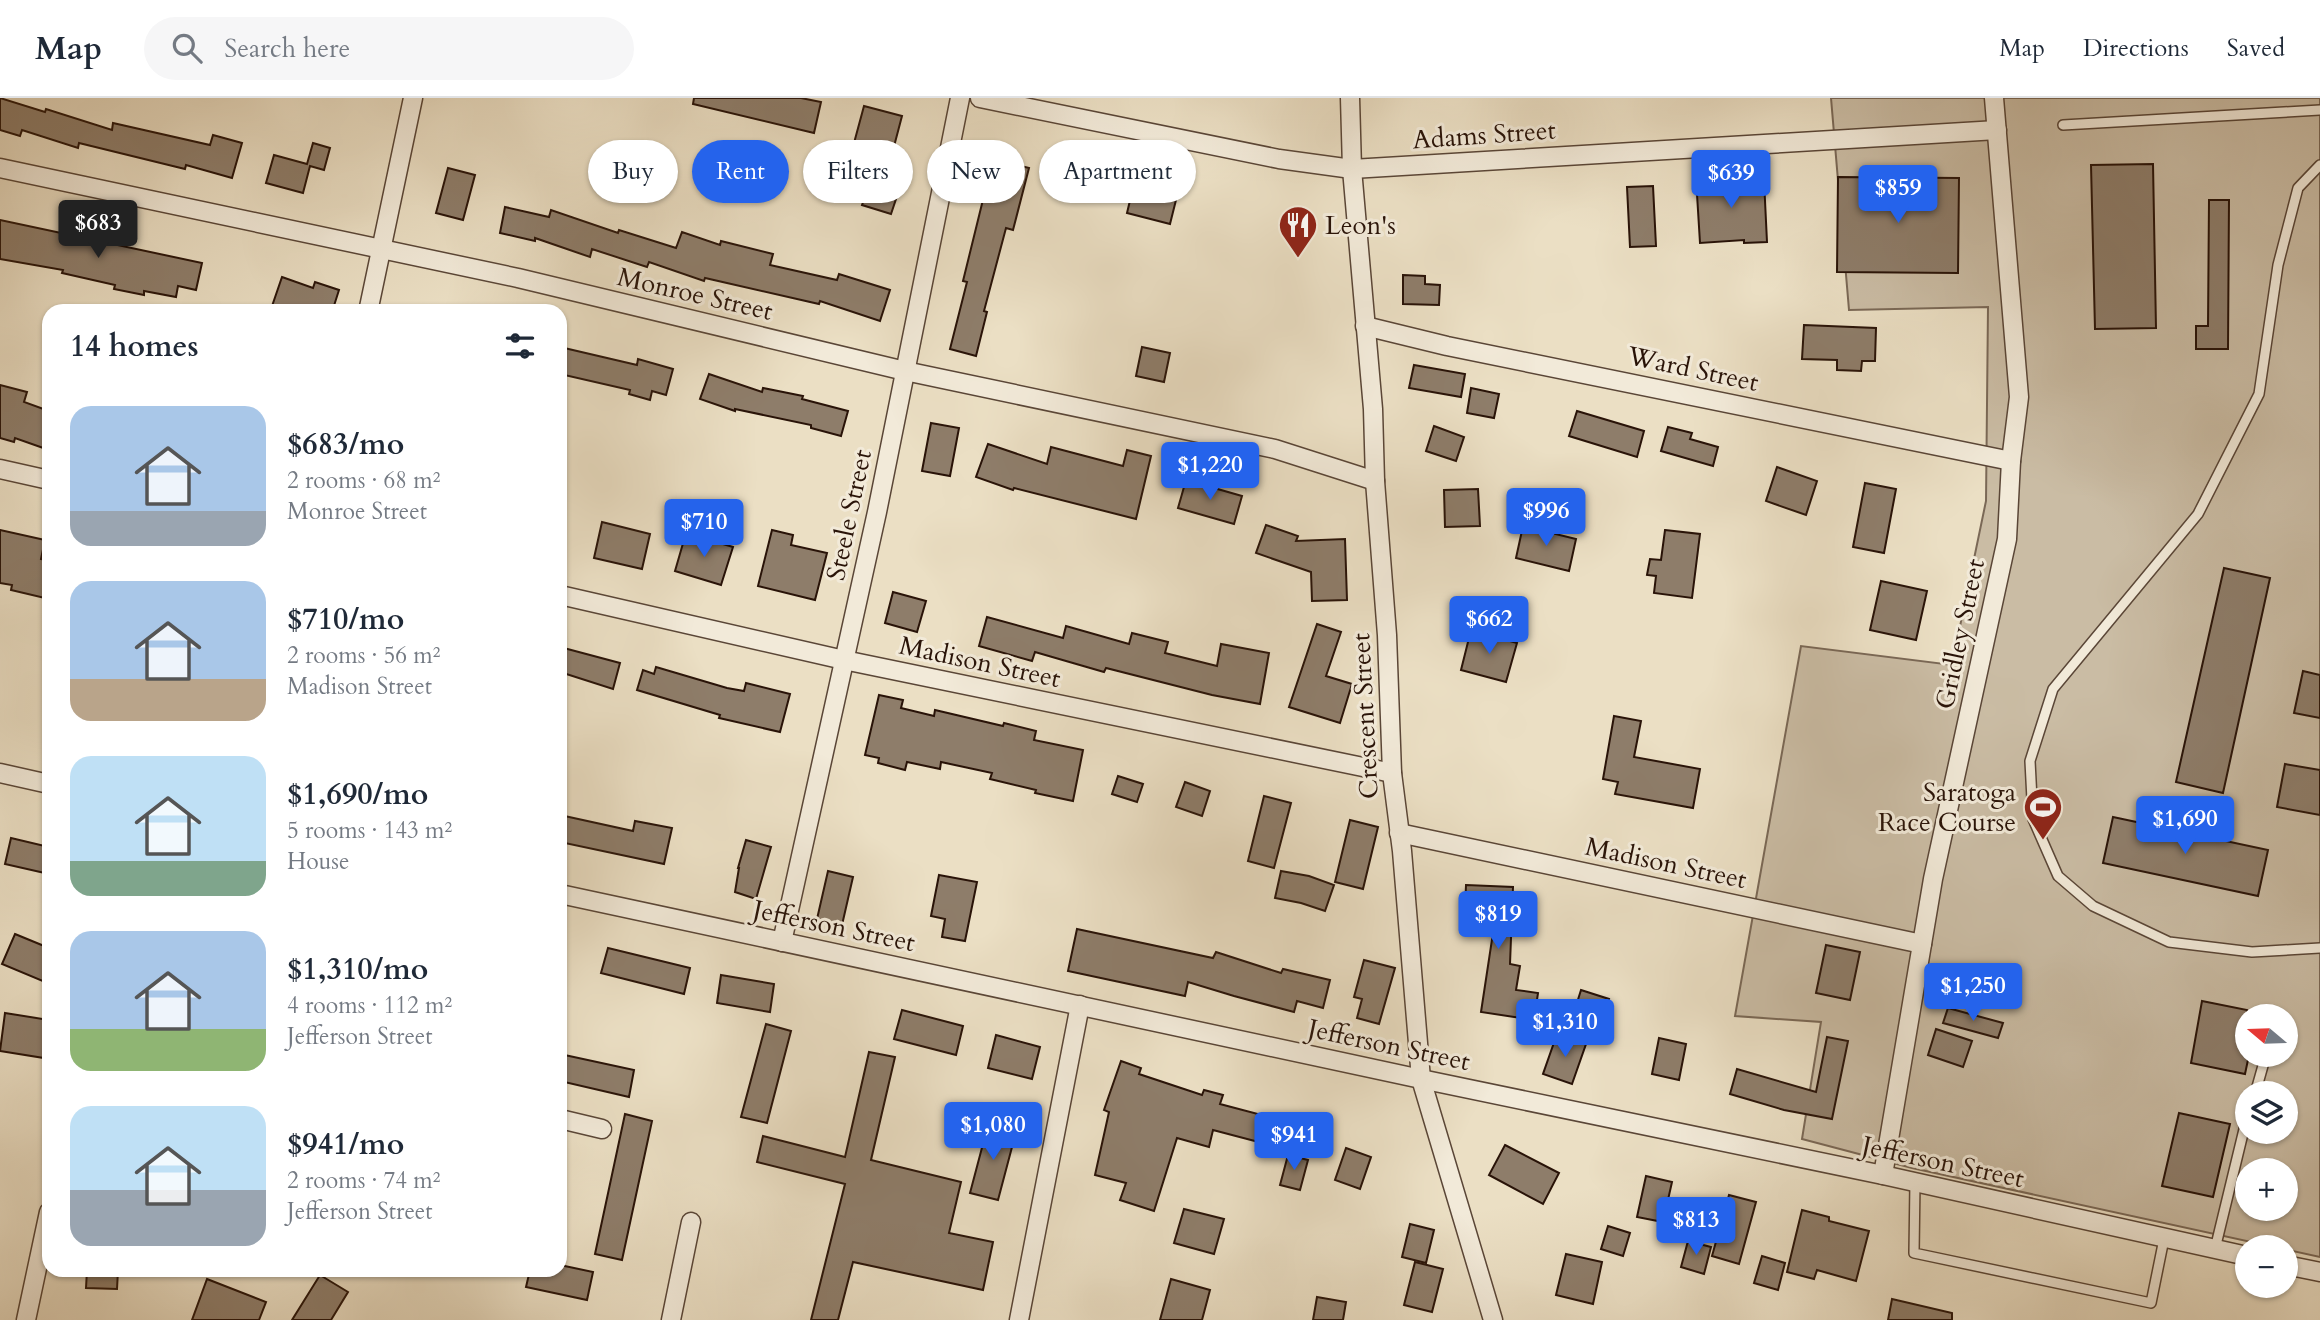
<!DOCTYPE html>
<meta charset="utf-8">
<style>
:root{--surface:#fff;--page:#f6f6f7;--text:#1f2937;--muted:#747a83;--line:#e0e1e3;--accent:#2563eb}
body{margin:0;font-family:Cardo,serif;background:var(--page);color:var(--text);height:100vh;display:flex;flex-direction:column;font-size:26px;white-space:nowrap}
*{box-sizing:border-box;margin:0}
p{font-size:23px;color:var(--muted)}
.icon{flex:none;width:38px;height:38px;fill:none;stroke:currentColor;stroke-width:2;stroke-linecap:round;stroke-linejoin:round}
.map{position:relative;flex:1;overflow:hidden}
.drawer{position:absolute;left:42px;top:206px;width:525px;height:973px;display:flex;flex-direction:column;background:var(--surface);border-radius:21px;box-shadow:0 2px 5px #0004}
.drawer>*{flex:none}
.guide{position:absolute;left:588px;top:42px;width:665px;height:63px;display:flex;gap:14px}
.needle{width:46px;rotate:289deg}
.controls{position:absolute;left:2235px;top:906px;display:grid;gap:14px}
.controls a{display:grid;place-items:center;width:63px;height:63px;border-radius:50%;background:var(--surface);box-shadow:0 2px 5px #0004;font-size:35px}
.price{position:absolute;translate:-50% -60px;padding:0 16px;border-radius:7px;background:var(--accent);color:#fff;font-size:23px;line-height:46px;filter:drop-shadow(0 2px 4px #0008)}
.price::after{content:'';position:absolute;left:50%;top:42px;width:21px;height:16px;margin-left:-10px;background:inherit;clip-path:polygon(0 0,100% 0,50% 100%)}
.price.selected{background:#222;color:#fff}
ul{padding:0;list-style:none}
li{display:flex;align-items:center;gap:21px;height:175px;padding:0 28px}
li span{display:grid;place-items:center;flex:none;width:196px;height:140px;border-radius:21px;color:#555}
li>.icon{margin-inline-start:auto}
span .icon{width:84px;height:84px;fill:#fffc;stroke-width:1}
li b{font-size:30px}
h2{display:flex;justify-content:space-between;align-items:center;height:84px;padding:0 28px;font-size:30px}
.chip{padding:0 24px;border-radius:32px;background:var(--surface);box-shadow:0 2px 5px #0004;font-size:24px;line-height:63px}
.chip.selected{background:var(--accent);color:#fff}
header{display:flex;align-items:center;gap:42px;box-sizing:border-box;height:98px;padding:0 35px;background:var(--surface);border-bottom:2px solid var(--line)}
header strong{font-size:33px}
nav{display:flex;gap:38px;margin-inline-start:auto;font-size:24px}
.search{width:490px;height:63px;background:var(--page);display:flex;align-items:center;gap:18px;box-sizing:border-box;padding:0 24px;border-radius:38px;color:var(--muted);font-size:26px}
.map>svg:first-child{display:block}
</style>
<header>
<strong>Map</strong>
<div class="search"><svg class="icon" aria-label="search" viewBox="0 0 24 24"><circle cx="10" cy="10" r="6"/><path d="M15 15l6 6"/></svg>Search here</div>
<nav><a>Map</a><a>Directions</a><a>Saved</a></nav>
</header>
<div class="map">
<svg width="2320" height="1222" viewBox="0 0 2320 1222">
<rect width="100%" height="100%" fill="#ebdfc4"/>
<filter id="stains"><feTurbulence type="fractalNoise" baseFrequency=".00286" numOctaves="4"/><feColorMatrix values="0 0 0 0 .2 0 0 0 0 .09 0 0 0 0 .02 0 0 0 .5 -.17"/></filter>
<radialGradient id="worn" r=".72"><stop offset=".6" stop-color="#630" stop-opacity="0"/><stop offset="1" stop-color="#630" stop-opacity=".3"/></radialGradient>
<path fill="#cabca4" stroke="#7a6856" stroke-width="2" fill-rule="evenodd" d="M1831 0H2320V1159L1912 1070 1802 1041 1821 924 1735 918 1801 548 1952 567 1986 403 1988 209 1849 212ZM2247 919H2286V957H2247ZM2247 996H2286V1034H2247ZM2247 1073H2286V1111H2247Z"/>
<g fill="#8e7d6a" stroke="#291308" stroke-width="2">
<path d="M0 0 45 14 46 11 112 32 113 25 210 47 213 37 242 45 232 80 186 67 185 71 79 45 78 50 22 32 20 38 0 32Z"/>
<path d="M694 0H801L821 4 814 35 693 6Z"/>
<path d="M864 8 902 18 892 56 854 45Z"/>
<path d="M313 45 330 50 324 72 310 68 303 95 266 85 274 57 307 66Z"/>
<path d="M993 61 1029 70 1013 132 1006 130 984 213 987 214 976 258 950 251 967 184 963 183Z"/>
<path d="M2153 66 2156 230 2095 231 2091 67Z"/>
<path d="M448 70 475 77 463 122 436 115Z"/>
<path d="M874 73 902 83 891 116 862 107Z"/>
<path d="M1724 78 1725 84 1764 82 1767 144 1744 145V142L1700 145 1696 80Z"/>
<path d="M1838 79 1959 80 1958 175 1837 174Z"/>
<path d="M1653 88 1656 148 1630 149 1627 89Z"/>
<path d="M1133 90 1176 102 1170 126 1127 115Z"/>
<path d="M2209 102H2229L2228 251H2196V228H2208Z"/>
<path d="M505 109 549 119 551 112 618 135 619 132 676 150 682 134 720 147 721 143 773 156 770 167 837 182 839 176 890 192 880 223 820 203 819 206 705 180 704 183 649 164 647 169 592 151 590 159 535 140V143L500 135Z"/>
<path d="M0 122 202 165 196 192 178 188 176 199 144 193V197L114 191 115 187 62 175 63 172 0 161Z"/>
<path d="M1403 177 1425 178V186L1440 187 1439 207 1403 206Z"/>
<path d="M282 179 313 190 315 184 339 192 332 214H270Z"/>
<path d="M1804 227 1876 230 1875 263H1862L1861 273 1837 272V262L1802 261Z"/>
<path d="M560 249 637 267 638 261 673 271 666 297 652 293 650 302 629 296 630 292 560 276Z"/>
<path d="M1142 249 1170 255 1164 284 1136 278Z"/>
<path d="M1414 267 1465 276 1461 299 1409 290Z"/>
<path d="M709 276 762 294 763 290 803 298 802 301 848 313 841 338 811 330V327L735 311V313L700 301Z"/>
<path d="M0 287 27 294 24 304 49 313V352L15 340 14 344 0 340Z"/>
<path d="M1471 290 1499 296 1494 320 1467 315Z"/>
<path d="M1577 313 1644 333 1637 359 1569 338Z"/>
<path d="M931 325 959 330 950 378 922 373Z"/>
<path d="M1434 328 1464 339 1456 363 1426 353Z"/>
<path d="M1668 329 1692 335 1690 341 1718 349 1713 368 1661 353Z"/>
<path d="M988 346 1047 366 1051 349 1123 368 1127 352 1151 358 1136 421 1014 390 1013 392 976 379Z"/>
<path d="M1777 369 1817 383 1806 417 1766 403Z"/>
<path d="M1186 382 1242 398 1234 426 1178 410Z"/>
<path d="M1865 385 1896 391 1884 455 1853 449Z"/>
<path d="M1478 391 1480 428 1445 429 1444 392Z"/>
<path d="M602 424 650 436 642 471 594 460Z"/>
<path d="M1266 427 1298 438 1296 443 1345 441 1347 502 1312 503 1311 474 1256 455Z"/>
<path d="M1523 428 1576 441 1569 473 1516 460Z"/>
<path d="M0 432 45 442 41 461 49 463V501L11 492 12 487 0 485Z"/>
<path d="M772 432 793 437 791 447 827 455 815 502 758 488Z"/>
<path d="M1665 432 1700 436 1692 500 1654 495 1656 478 1647 477 1650 461 1661 462Z"/>
<path d="M686 435 733 449 721 487 675 473Z"/>
<path d="M2224 470 2270 480 2223 695 2176 684Z"/>
<path d="M1881 483 1927 493 1916 542 1870 532Z"/>
<path d="M893 494 926 503 917 534 885 525Z"/>
<path d="M987 519 1063 540 1066 528 1129 546 1132 535 1168 544 1165 555 1217 568 1221 546 1269 555 1260 606 1212 597 1106 570 1104 574 1035 554 1032 563 979 548Z"/>
<path d="M1317 526 1341 534 1326 578 1352 586 1340 625 1289 609Z"/>
<path d="M1471 532 1517 545 1506 584 1461 572Z"/>
<path d="M560 549 620 565 613 591 560 574Z"/>
<path d="M656 569 727 590 744 593 746 585 790 596 780 634 719 620 720 617 637 592 643 572 654 576Z"/>
<path d="M2303 573 2320 577V620L2294 615Z"/>
<path d="M879 597 903 602 901 610 934 618 935 612 1003 628 1004 625 1036 633 1034 642 1083 652 1073 703 1035 695 1036 692 990 681 992 675 941 664 940 671 907 664 905 672 878 665 879 660 865 657Z"/>
<path d="M1614 618 1641 623 1634 659 1700 671 1693 710 1615 696 1618 684 1603 681Z"/>
<path d="M2285 666 2320 672V717L2277 709Z"/>
<path d="M1118 678 1143 686 1137 704 1112 696Z"/>
<path d="M1185 684 1210 693 1202 718 1176 709Z"/>
<path d="M1264 698 1291 705 1274 770 1248 763Z"/>
<path d="M560 717 633 733 635 723 672 730 664 766 560 744Z"/>
<path d="M2113 719 2268 752 2258 798 2103 765Z"/>
<path d="M1350 722 1378 729 1363 791 1335 784Z"/>
<path d="M11 740 49 749V776L5 766Z"/>
<path d="M746 742 771 749 756 801 735 794 739 770H738Z"/>
<path d="M828 773 853 779 842 827 817 821Z"/>
<path d="M1281 773 1309 778 1334 787 1325 813 1301 805 1275 800Z"/>
<path d="M939 777 977 784 965 843 942 839 945 821 931 818Z"/>
<path d="M1466 787 1513 789 1510 866 1520 868 1516 892 1538 895 1534 922 1481 914 1493 835 1464 834Z"/>
<path d="M1077 831 1213 860 1216 854 1281 875 1283 871 1330 882 1323 910 1297 903 1294 914 1234 898 1188 884 1185 898 1068 873Z"/>
<path d="M15 836 49 850V873L45 884 2 866Z"/>
<path d="M1826 847 1860 854 1850 902 1816 895Z"/>
<path d="M608 850 690 870 684 896 601 875Z"/>
<path d="M1364 862 1395 870 1379 926 1357 920 1362 901 1354 899Z"/>
<path d="M721 877 774 886 770 914 717 905Z"/>
<path d="M1581 892 1609 901 1604 917 1576 908Z"/>
<path d="M2202 903 2247 912V957H2249L2245 976 2191 965Z"/>
<path d="M1948 910 2003 925 1998 940 1943 925Z"/>
<path d="M902 912 963 928 956 957 894 941Z"/>
<path d="M5 915 49 922 44 960 0 953Z"/>
<path d="M766 926 791 933 767 1025 741 1019Z"/>
<path d="M1936 931 1972 943 1963 969 1928 957Z"/>
<path d="M1557 936 1586 946 1572 986 1543 976Z"/>
<path d="M996 937 1040 949 1032 981 988 970Z"/>
<path d="M1827 939 1848 943 1832 1021 1784 1012 1730 996 1737 971 1816 994Z"/>
<path d="M1659 940 1686 946 1679 982 1652 976Z"/>
<path d="M869 954 895 959 871 1062 961 1084 949 1135 993 1144 983 1192 853 1164 838 1222H811L845 1086 757 1064 763 1038 845 1059Z"/>
<path d="M560 956 634 972 629 999 560 983Z"/>
<path d="M1121 963 1141 970 1139 976 1202 997 1204 992 1223 997 1220 1006 1277 1021 1270 1047 1213 1032 1209 1049 1177 1040 1154 1113 1120 1102 1126 1085 1095 1077 1109 1014 1104 1012Z"/>
<path d="M2179 1015 2230 1026 2213 1099 2162 1088Z"/>
<path d="M625 1016 652 1023 622 1162 595 1156Z"/>
<path d="M988 1027 1016 1034 998 1102 970 1095Z"/>
<path d="M1505 1047 1559 1075 1543 1106 1489 1077Z"/>
<path d="M1346 1050 1371 1059 1360 1091 1335 1082Z"/>
<path d="M1288 1057 1308 1062 1300 1092 1280 1087Z"/>
<path d="M1646 1078 1672 1084 1663 1124 1637 1119Z"/>
<path d="M1729 1097 1756 1104 1739 1166 1712 1158Z"/>
<path d="M1184 1111 1224 1121 1214 1156 1174 1145Z"/>
<path d="M1802 1112 1829 1119V1123L1869 1133 1856 1183 1817 1172 1814 1181 1787 1174Z"/>
<path d="M1410 1126 1434 1132 1426 1165 1402 1159Z"/>
<path d="M1608 1128 1630 1135 1623 1158 1601 1151Z"/>
<path d="M1688 1143 1711 1149 1704 1176 1681 1169Z"/>
<path d="M1566 1156 1602 1164 1593 1206 1556 1197Z"/>
<path d="M1762 1158 1785 1165 1778 1192 1754 1185Z"/>
<path d="M1415 1164 1443 1171 1432 1214 1404 1207Z"/>
<path d="M560 1167 593 1174 587 1202 526 1189 530 1172H560Z"/>
<path d="M87 1172H118L117 1191 86 1190Z"/>
<path d="M320 1177 348 1194 331 1222H292Z"/>
<path d="M207 1181 266 1204 259 1222H192Z"/>
<path d="M1171 1181 1210 1192 1202 1222H1160Z"/>
<path d="M1317 1199 1346 1204 1343 1222H1313Z"/>
<path d="M1892 1201 1952 1215V1222H1888Z"/>
</g>
<g fill="none" stroke-linecap="round" stroke-linejoin="round">
<g stroke="#5a4637" stroke-width="12">
<g id="service">
<path d="M2063 27 2320 12"/>
<path d="M2320 67 2298 90 2278 167 2259 296 2198 416 2053 591 2030 663 2033 721 2058 778 2093 808 2169 844 2252 854 2320 850"/>
<path d="M2255 996 2266 957"/>
<path d="M1915 1084 1914 1155 2151 1205 2164 1141"/>
<path d="M2215 1151 2247 1019"/>
</g>
</g>
<g stroke="#5a4637" stroke-width="21">
<g id="minor">
<path d="M980 0 1279 61 1352 71 1997 32"/>
<path d="M1350 0 1352 71 1373 311 1375 383 1387 537 1392 675 1402 753 1421 981 1493 1222"/>
<path d="M0 70 518 180 905 273 1275 351 1375 383"/>
<path d="M368 214 413 0"/>
<path d="M1365 228 1447 248 2011 363"/>
<path d="M0 371 49 382"/>
<path d="M560 497 844 562 1392 675"/>
<path d="M0 675 49 686"/>
<path d="M1399 735 1922 846"/>
<path d="M560 796 1421 981 1883 1077 2247 1158"/>
<path d="M782 844 877 414 960 0"/>
<path d="M560 1021 602 1031"/>
<path d="M1883 1077 1933 781 2007 441 2011 363 2019 299 1994 0"/>
<path d="M2286 1167 2320 1174"/>
<path d="M26 1222 49 1114"/>
<path d="M671 1222 691 1124"/>
<path d="M1019 1222 1080 907"/>
</g>
</g>
<use href="#service" stroke="#f2ead9" stroke-width="9"/>
<use href="#minor" stroke="#f2ead9" stroke-width="18"/>
</g>
<defs>
<g id="restaurant-pin" transform="scale(2.0125)"><path d="M0 17L-7.5 6A9.5 9.5 0 1 1 7.5 6Z" fill="#8f2418" stroke="#f2ead9"/><path d="M-5-6h1v4h1v-4h1v4h1v-4h1v5L-1.5 .5V6h-2V.5L-5-1ZM5-6V6H3V1.5H1.5Q1.5-4 5-6Z" fill="#fff"/></g>
<g id="stadium-pin" transform="scale(2.0125)"><path d="M0 17L-7.5 6A9.5 9.5 0 1 1 7.5 6Z" fill="#8f2418" stroke="#f2ead9"/><path d="M0-5a6.5 5 0 1 0 0 10a6.5 5 0 1 0 0-10ZM-3.5-1.8h7v3.6h-7Z" fill="#fff"/></g>
</defs>
<g fill-rule="evenodd">
<use href="#restaurant-pin" x="1298" y="127"/>
<use href="#stadium-pin" x="2043" y="709"/>
</g>
<g text-anchor="middle" dominant-baseline="central" stroke-width="6" stroke-linejoin="round" paint-order="stroke">
<g font-size="26" fill="#291308" stroke="#f2ead9">
<text transform="translate(1484 37) rotate(-4)">Adams Street</text>
<text transform="translate(695 196) rotate(13)">Monroe Street</text>
<text transform="translate(1693 271) rotate(12)">Ward Street</text>
<text transform="translate(849 417) rotate(-78)">Steele Street</text>
<text transform="translate(1960 536) rotate(-78)">Gridley Street</text>
<text transform="translate(980 564) rotate(12)">Madison Street</text>
<text transform="translate(1365 618) rotate(-93)">Crescent Street</text>
<text transform="translate(1666 765) rotate(12)">Madison Street</text>
<text transform="translate(834 828) rotate(12)">Jefferson Street</text>
<text transform="translate(1389 947) rotate(12)">Jefferson Street</text>
<text transform="translate(1943 1064) rotate(12)">Jefferson Street</text>
</g>
<g font-size="26" fill="#291308" stroke="#f2ead9" text-anchor="start">
<text x="1325" y="127">Leon's</text>
<text x="2016" y="694" text-anchor="end">Saratoga<tspan x="2016" dy="30">Race Course</tspan></text>
</g>
</g>
<rect width="100%" height="100%" filter="url(#stains)"/>
<rect width="100%" height="100%" fill="url(#worn)"/>
</svg>
<div class="controls">
<a><svg class="needle" viewBox="-14 -14 28 28"><path d="M0-13l5 13h-10z" fill="#e53935"/><path d="M0 13l5-13h-10z" fill="#747a83"/></svg></a>
<a><svg class="icon" aria-label="layers" viewBox="0 0 24 24"><path d="M12 4l9 5-9 5-9-5zM3 14l9 5 9-5"/></svg></a>
<a>+</a>
<a>−</a>
</div>
<b class="price" style="left:1731px;top:112px">$639</b>
<b class="price" style="left:1898px;top:127px">$859</b>
<b class="price selected" style="left:98px;top:162px">$683</b>
<b class="price" style="left:1210px;top:404px">$1,220</b>
<b class="price" style="left:1546px;top:450px">$996</b>
<b class="price" style="left:704px;top:461px">$710</b>
<b class="price" style="left:1489px;top:558px">$662</b>
<b class="price" style="left:2185px;top:758px">$1,690</b>
<b class="price" style="left:1498px;top:853px">$819</b>
<b class="price" style="left:1973px;top:925px">$1,250</b>
<b class="price" style="left:1565px;top:961px">$1,310</b>
<b class="price" style="left:993px;top:1064px">$1,080</b>
<b class="price" style="left:1294px;top:1074px">$941</b>
<b class="price" style="left:1696px;top:1159px">$813</b>
<div class="guide">
<a class="chip">Buy</a>
<a class="chip selected">Rent</a>
<a class="chip">Filters</a>
<a class="chip">New</a>
<a class="chip">Apartment</a>
</div>
<section class="drawer">
<h2>14 homes<svg class="icon" aria-label="filters" viewBox="0 0 24 24"><path d="M4 7h16M4 17h16"/><circle cx="9" cy="7" r="2"/><circle cx="15" cy="17" r="2"/></svg></h2>
<ul>
<li><span style="background:linear-gradient(#a9c7e8 75%,#9aa5b1 0)"><svg class="icon" aria-label="home" viewBox="0 0 24 24"><path d="M3 11l9-7 9 7M6 9v11h12V9"/></svg></span><div><b>$683/mo</b><p>2 rooms · 68 m²</p><p>Monroe Street</p></div></li>
<li><span style="background:linear-gradient(#a9c7e8 70%,#b9a48a 0)"><svg class="icon" aria-label="home" viewBox="0 0 24 24"><path d="M3 11l9-7 9 7M6 9v11h12V9"/></svg></span><div><b>$710/mo</b><p>2 rooms · 56 m²</p><p>Madison Street</p></div></li>
<li><span style="background:linear-gradient(#bfe0f5 75%,#7fa58c 0)"><svg class="icon" aria-label="home" viewBox="0 0 24 24"><path d="M3 11l9-7 9 7M6 9v11h12V9"/></svg></span><div><b>$1,690/mo</b><p>5 rooms · 143 m²</p><p>House</p></div></li>
<li><span style="background:linear-gradient(#a9c7e8 70%,#8fb573 0)"><svg class="icon" aria-label="home" viewBox="0 0 24 24"><path d="M3 11l9-7 9 7M6 9v11h12V9"/></svg></span><div><b>$1,310/mo</b><p>4 rooms · 112 m²</p><p>Jefferson Street</p></div></li>
<li><span style="background:linear-gradient(#bfe0f5 60%,#9aa5b1 0)"><svg class="icon" aria-label="home" viewBox="0 0 24 24"><path d="M3 11l9-7 9 7M6 9v11h12V9"/></svg></span><div><b>$941/mo</b><p>2 rooms · 74 m²</p><p>Jefferson Street</p></div></li>
</ul>
</section>
</div>
